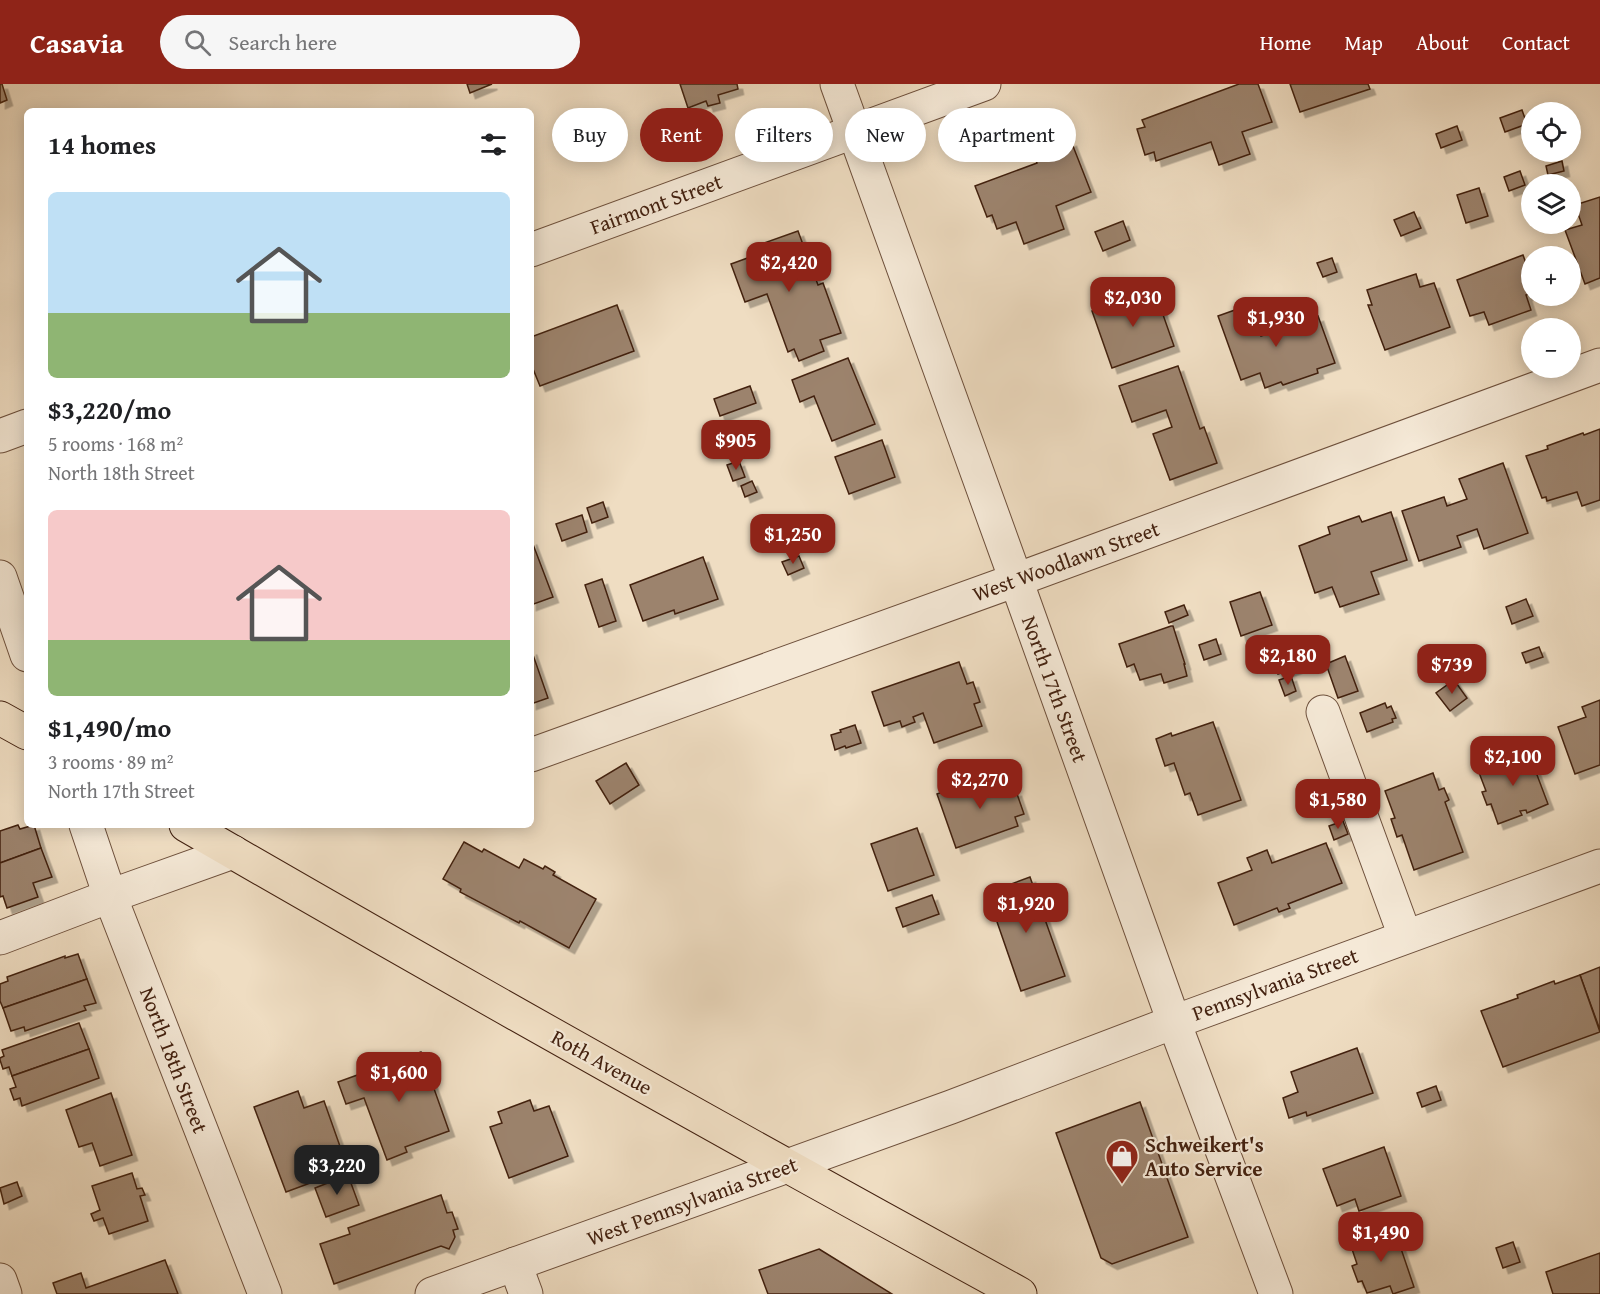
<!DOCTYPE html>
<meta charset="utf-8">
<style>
:root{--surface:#fff;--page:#f6f6f6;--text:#202124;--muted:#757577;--accent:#8f2418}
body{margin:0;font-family:"Gentium Book Plus",serif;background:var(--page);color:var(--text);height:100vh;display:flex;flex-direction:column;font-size:22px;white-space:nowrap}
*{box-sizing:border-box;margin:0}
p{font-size:20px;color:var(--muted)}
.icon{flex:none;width:33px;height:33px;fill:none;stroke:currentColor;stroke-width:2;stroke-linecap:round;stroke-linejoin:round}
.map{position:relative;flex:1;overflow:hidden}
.sheet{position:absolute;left:24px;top:24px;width:510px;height:720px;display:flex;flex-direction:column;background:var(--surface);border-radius:9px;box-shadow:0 3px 15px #0003}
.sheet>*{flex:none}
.hud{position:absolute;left:552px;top:24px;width:570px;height:54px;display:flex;gap:12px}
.buttons{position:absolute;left:1521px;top:18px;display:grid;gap:12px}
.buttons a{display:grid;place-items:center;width:60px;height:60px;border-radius:50%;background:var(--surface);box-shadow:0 3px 15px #0003;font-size:30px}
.price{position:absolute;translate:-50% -51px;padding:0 14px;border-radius:12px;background:var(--accent);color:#fff;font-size:20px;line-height:39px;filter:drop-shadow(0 2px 3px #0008)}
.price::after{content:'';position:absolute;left:50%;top:36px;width:18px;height:14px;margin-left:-9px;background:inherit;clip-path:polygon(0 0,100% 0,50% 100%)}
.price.selected{background:#222;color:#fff}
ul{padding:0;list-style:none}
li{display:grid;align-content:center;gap:12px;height:318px;padding:0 24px}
li span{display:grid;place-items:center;height:186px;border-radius:9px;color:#555}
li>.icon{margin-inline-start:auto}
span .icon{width:108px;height:108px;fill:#fffc;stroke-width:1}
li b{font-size:26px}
h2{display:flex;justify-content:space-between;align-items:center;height:72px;padding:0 24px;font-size:26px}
.pill{padding:0 21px;border-radius:27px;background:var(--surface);box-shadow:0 3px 15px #0003;font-size:21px;line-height:54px}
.pill.selected{background:var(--accent);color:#fff}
header{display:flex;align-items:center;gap:36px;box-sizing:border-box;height:84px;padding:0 30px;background:var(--accent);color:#fff}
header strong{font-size:28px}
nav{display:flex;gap:33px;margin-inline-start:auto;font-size:21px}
.search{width:420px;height:54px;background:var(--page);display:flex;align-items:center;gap:15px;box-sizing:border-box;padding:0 21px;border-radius:33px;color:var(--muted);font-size:22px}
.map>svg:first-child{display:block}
</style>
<header>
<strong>Casavia</strong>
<div class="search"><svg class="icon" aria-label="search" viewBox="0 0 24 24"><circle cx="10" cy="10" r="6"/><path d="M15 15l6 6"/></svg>Search here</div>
<nav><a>Home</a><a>Map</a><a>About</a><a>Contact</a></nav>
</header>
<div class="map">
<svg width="1600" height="1210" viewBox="0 0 1600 1210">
<defs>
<filter id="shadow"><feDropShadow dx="5.5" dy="5.5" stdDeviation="0" flood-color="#0004"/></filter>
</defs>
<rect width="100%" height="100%" fill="#efddc2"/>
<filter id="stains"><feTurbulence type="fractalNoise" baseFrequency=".00333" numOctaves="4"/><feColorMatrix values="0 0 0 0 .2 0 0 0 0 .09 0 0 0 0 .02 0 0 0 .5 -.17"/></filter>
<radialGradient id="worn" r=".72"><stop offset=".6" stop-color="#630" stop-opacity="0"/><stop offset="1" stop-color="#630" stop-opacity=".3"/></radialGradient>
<g fill="#9c836d" stroke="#432110" stroke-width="1.5" filter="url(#shadow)">
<path d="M0 0H2L7 16 0 19Z"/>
<path d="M467 0H492L470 9Z"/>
<path d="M680 0H737L738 5 718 11 720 19 708 22 706 17 688 24Z"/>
<path d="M1239 0H1258L1272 38 1242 48 1250 70 1219 81 1211 58 1156 77 1154 68 1145 71 1137 45 1145 43 1142 36Z"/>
<path d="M1290 0H1368L1370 5 1300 28Z"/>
<path d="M1522 26 1527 40 1505 48 1500 34Z"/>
<path d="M1457 42 1462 56 1441 64 1436 50Z"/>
<path d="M1071 57 1091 108 1056 122 1064 145 1024 160 1016 138 997 145 992 131 987 133 975 102 1037 79 1034 71Z"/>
<path d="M1562 77 1564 87 1548 91 1546 82Z"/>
<path d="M1520 87 1525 101 1509 107 1504 93Z"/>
<path d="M1479 104 1488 132 1466 139 1457 111Z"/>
<path d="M1600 113V194L1585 200 1565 146 1582 141 1575 121Z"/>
<path d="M1414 128 1421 144 1401 152 1394 136Z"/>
<path d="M1123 137 1130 156 1103 167 1095 148Z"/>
<path d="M798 147 818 201 823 199 841 249 820 256 824 267 799 277 794 265 788 268 767 210 745 218 731 180 753 172 750 164Z"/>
<path d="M1523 171 1532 196V209L1526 211 1531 226 1489 241 1484 228 1470 232 1457 196Z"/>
<path d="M1332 174 1337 188 1323 193 1317 179Z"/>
<path d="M1416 190 1420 203 1434 199 1450 243 1385 266 1368 221H1372L1367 206Z"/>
<path d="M1154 205 1174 262 1112 284 1092 227Z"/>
<path d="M617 221 634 267 540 302 531 280V253Z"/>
<path d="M1249 221 1261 252 1318 232 1335 279 1317 285 1318 289 1283 301 1281 298 1265 304 1260 289 1241 296 1218 232Z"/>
<path d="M848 274 875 340 832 357 814 312 800 318 792 296Z"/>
<path d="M1178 282 1200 345 1204 343 1217 379 1170 396 1153 350 1172 343 1166 326 1132 338 1119 302Z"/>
<path d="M750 302 756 319 720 332 714 315Z"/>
<path d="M1600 345V416L1582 422 1577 408 1547 417 1546 413 1542 414 1526 372 1548 365 1547 362 1583 349 1584 351Z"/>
<path d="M882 356 895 393 849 410 835 373Z"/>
<path d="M739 377 745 393 733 397 727 381Z"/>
<path d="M1503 379 1528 449 1484 465 1477 445 1457 452 1461 463 1419 477 1402 427 1444 413 1447 422 1467 415 1459 395Z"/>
<path d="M752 397 757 408 745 413 741 402Z"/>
<path d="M603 418 608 433 592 439 587 424Z"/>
<path d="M1391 428 1407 476 1371 488 1379 510 1340 523 1332 503 1315 509 1299 462 1330 450 1328 443 1359 432 1362 438Z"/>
<path d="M582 431 587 448 562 457 556 440Z"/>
<path d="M531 455 553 513 531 521Z"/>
<path d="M799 472 804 484 788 491 782 478Z"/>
<path d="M703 473 718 515 675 530 674 526 643 537 630 501Z"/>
<path d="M602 495 616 537 599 543 585 501Z"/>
<path d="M1260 508 1272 541 1241 552 1230 518Z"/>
<path d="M1526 515 1533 532 1512 540 1506 523Z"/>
<path d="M1184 521 1188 531 1169 539 1165 528Z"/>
<path d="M1171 542H1173L1185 580H1184L1187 592 1164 599 1161 590 1140 596 1134 580 1127 583 1119 560Z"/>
<path d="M1216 555 1221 570 1204 576 1199 561Z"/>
<path d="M1539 563 1543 573 1526 579 1522 569Z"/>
<path d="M531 565 548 614 531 620Z"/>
<path d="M1290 566 1296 584 1278 590 1272 572Z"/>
<path d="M1345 572 1358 607 1338 614 1326 580Z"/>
<path d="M959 578 967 600 973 598 980 618 974 620 982 642 934 659 923 629 913 633 915 638 902 643 900 637 884 642 872 608Z"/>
<path d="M1291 592 1296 607 1285 612 1279 596Z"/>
<path d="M1454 596 1467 614 1450 627 1436 609Z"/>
<path d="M1600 616V681L1575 690 1558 643 1586 633 1582 623Z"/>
<path d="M1385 619 1387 624 1391 622 1396 634 1392 635 1393 638 1367 648 1360 629Z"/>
<path d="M1213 638 1241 716 1198 731 1190 709 1185 711 1174 679 1165 682 1156 655 1171 649 1172 652Z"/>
<path d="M855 641 861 659 846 664 845 662 835 666 831 651 841 648 840 646Z"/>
<path d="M1528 667 1548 720 1527 729 1526 726 1520 727 1522 731 1498 740 1491 720 1487 721 1482 708 1486 707 1478 686Z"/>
<path d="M626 679 639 701 610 720 596 697Z"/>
<path d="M998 688 1006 710 1016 707 1024 730 1015 733 1018 742 956 764 937 710Z"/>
<path d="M1433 689 1439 706 1444 704 1449 716 1445 718 1463 768 1414 786 1402 751 1397 753 1391 735 1395 734 1385 707Z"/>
<path d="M1343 737 1348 750 1334 756 1329 742Z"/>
<path d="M18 741 20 745 34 741 41 764 0 779V747Z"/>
<path d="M917 744 934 791 888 807 871 760Z"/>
<path d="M464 758 482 768 484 765 519 784 524 775 543 785 545 782 555 788 553 791 596 815 569 864 520 837 519 839 460 808 461 805 443 795Z"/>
<path d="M1326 759 1342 799 1288 820 1290 824 1279 828 1277 824 1234 841 1218 799 1252 786 1247 774 1267 766 1272 779Z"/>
<path d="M41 764 52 793 33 799 38 813 7 824 3 812 0 813V779Z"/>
<path d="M1030 793 1065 892 1021 907 987 809Z"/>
<path d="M932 811 939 830 903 843 896 824Z"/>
<path d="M78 870 87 895 3 924 0 917V900L8 897 7 893 65 872V874Z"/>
<path d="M1600 883V946L1580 891Z"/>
<path d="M1580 891 1600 948 1503 983 1481 927 1518 914 1517 911 1554 897 1555 900Z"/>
<path d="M87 895 96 919 84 922 86 926 25 947 24 943 11 947 3 924Z"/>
<path d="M79 939 89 965 12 992 9 983 3 985 0 976V974L4 972 2 966Z"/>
<path d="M1357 964 1373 1009 1307 1032 1306 1028 1289 1034 1283 1014 1298 1008 1291 988Z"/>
<path d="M89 965 99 994 22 1022 20 1014 14 1016 10 1005 16 1003 12 992Z"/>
<path d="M421 968 449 1047 405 1063 407 1068 387 1076 364 1014 346 1020 338 998Z"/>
<path d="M1436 1002 1441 1016 1422 1023 1417 1009Z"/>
<path d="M298 1007 304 1024 324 1017 348 1085 286 1108 254 1023Z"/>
<path d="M111 1009 132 1071 100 1082 92 1059 79 1063 66 1026Z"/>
<path d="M530 1016 534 1027 549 1022 568 1072 509 1094 490 1043 502 1039 498 1028Z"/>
<path d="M1140 1018 1188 1153 1112 1180 1101 1174 1056 1049Z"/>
<path d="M1384 1063 1401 1112 1359 1127 1355 1115 1337 1122 1323 1085Z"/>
<path d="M132 1089 137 1105 142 1104 145 1111 140 1112 148 1137 109 1150 103 1134 94 1137 91 1130 100 1126 92 1102Z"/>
<path d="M348 1091 359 1121 326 1133 315 1104Z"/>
<path d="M17 1098 22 1112 4 1120 0 1104Z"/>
<path d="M441 1111 447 1129 452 1128 458 1145 453 1146 455 1153 449 1165 441 1162 334 1200 320 1160 350 1150 348 1144Z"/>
<path d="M1394 1144 1414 1203 1393 1210 1390 1202 1367 1209 1362 1197 1358 1198 1352 1182 1357 1180 1350 1159Z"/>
<path d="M1513 1158 1520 1178 1503 1184 1496 1164Z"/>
<path d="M819 1165 892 1210H768L759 1186Z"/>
<path d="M1600 1169V1210H1553L1546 1188Z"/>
<path d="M165 1176 178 1210H57L53 1199 81 1189 86 1204Z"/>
</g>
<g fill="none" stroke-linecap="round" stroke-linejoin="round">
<g stroke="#6e503c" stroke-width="35">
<g id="minor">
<path d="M837 0 1016 496 1174 938 1276 1210"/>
<path d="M531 166 984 0"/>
<path d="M0 352 27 342"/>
<path d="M0 493 27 571"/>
<path d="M1323 628 1405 852"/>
<path d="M531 671 1016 496 1600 281"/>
<path d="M86 741 110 812 265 1210"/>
<path d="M0 854 110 812 233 768"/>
<path d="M515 1180 526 1210"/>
<path d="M0 1196 5 1210"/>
<path d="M432 1210 951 1023 1174 938 1600 782"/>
</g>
</g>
<g stroke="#432110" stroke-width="35">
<g id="major">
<path d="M0 634 27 649"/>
<path d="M186 741C462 901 740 1057 1020 1210"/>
</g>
</g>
<use href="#minor" stroke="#f5e9d7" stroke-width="33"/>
<use href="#major" stroke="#efddc2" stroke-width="33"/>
</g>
<defs>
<g id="shop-pin" transform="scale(1.725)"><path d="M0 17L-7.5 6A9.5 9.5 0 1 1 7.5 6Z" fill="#8f2418" stroke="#f5e9d7"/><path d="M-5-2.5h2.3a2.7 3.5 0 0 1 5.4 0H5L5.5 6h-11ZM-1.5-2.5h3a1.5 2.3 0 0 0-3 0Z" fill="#fff"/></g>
</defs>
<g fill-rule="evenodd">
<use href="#shop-pin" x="1122" y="1072"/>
</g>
<g text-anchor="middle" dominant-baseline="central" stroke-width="4.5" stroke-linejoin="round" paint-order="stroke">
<g font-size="21" fill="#432110" stroke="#f5e9d7">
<text transform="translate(656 120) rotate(-20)">Fairmont Street</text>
<text transform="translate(1066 477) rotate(-20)">West Woodlawn Street</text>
<text transform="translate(1055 605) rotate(70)">North 17th Street</text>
<text transform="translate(1275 900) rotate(-20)">Pennsylvania Street</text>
<text transform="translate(174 976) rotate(69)">North 18th Street</text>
<text transform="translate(602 978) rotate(29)">Roth Avenue</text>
<text transform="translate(692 1117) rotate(-20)">West Pennsylvania Street</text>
</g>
<g font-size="21" font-weight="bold" fill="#432110" stroke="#f5e9d7" text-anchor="start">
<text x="1145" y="1060">Schweikert's<tspan x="1145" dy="24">Auto Service</tspan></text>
</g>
</g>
<rect width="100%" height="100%" filter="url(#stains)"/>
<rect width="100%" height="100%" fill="url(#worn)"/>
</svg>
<div class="buttons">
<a><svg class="icon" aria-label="locate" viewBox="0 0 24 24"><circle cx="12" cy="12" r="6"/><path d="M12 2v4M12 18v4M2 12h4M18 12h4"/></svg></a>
<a><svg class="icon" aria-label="layers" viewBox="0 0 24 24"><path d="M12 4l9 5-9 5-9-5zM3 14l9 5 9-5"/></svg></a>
<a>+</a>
<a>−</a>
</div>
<b class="price" style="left:789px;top:209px">$2,420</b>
<b class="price" style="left:1133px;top:244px">$2,030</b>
<b class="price" style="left:1276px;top:264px">$1,930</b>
<b class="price" style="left:736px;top:387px">$905</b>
<b class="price" style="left:793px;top:481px">$1,250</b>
<b class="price" style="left:1288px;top:602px">$2,180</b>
<b class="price" style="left:1452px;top:611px">$739</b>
<b class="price" style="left:1513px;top:703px">$2,100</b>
<b class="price" style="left:980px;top:726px">$2,270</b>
<b class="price" style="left:1338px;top:746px">$1,580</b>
<b class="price" style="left:1026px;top:850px">$1,920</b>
<b class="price" style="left:399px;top:1019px">$1,600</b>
<b class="price selected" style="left:337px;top:1112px">$3,220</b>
<b class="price" style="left:1381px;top:1179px">$1,490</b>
<div class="hud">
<a class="pill">Buy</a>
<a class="pill selected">Rent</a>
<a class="pill">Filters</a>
<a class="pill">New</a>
<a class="pill">Apartment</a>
</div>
<section class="sheet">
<h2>14 homes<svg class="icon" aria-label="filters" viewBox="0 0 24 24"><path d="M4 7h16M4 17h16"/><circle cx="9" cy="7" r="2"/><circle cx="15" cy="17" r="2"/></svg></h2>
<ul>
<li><span style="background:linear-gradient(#bfe0f5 65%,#8fb573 0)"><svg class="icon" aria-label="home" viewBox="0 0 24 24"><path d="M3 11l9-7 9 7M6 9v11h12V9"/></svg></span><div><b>$3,220/mo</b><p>5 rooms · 168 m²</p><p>North 18th Street</p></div></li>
<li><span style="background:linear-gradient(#f6c9c9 70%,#8fb573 0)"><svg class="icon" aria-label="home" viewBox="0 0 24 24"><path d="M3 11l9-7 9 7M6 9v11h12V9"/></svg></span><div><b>$1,490/mo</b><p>3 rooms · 89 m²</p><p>North 17th Street</p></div></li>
</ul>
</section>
</div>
